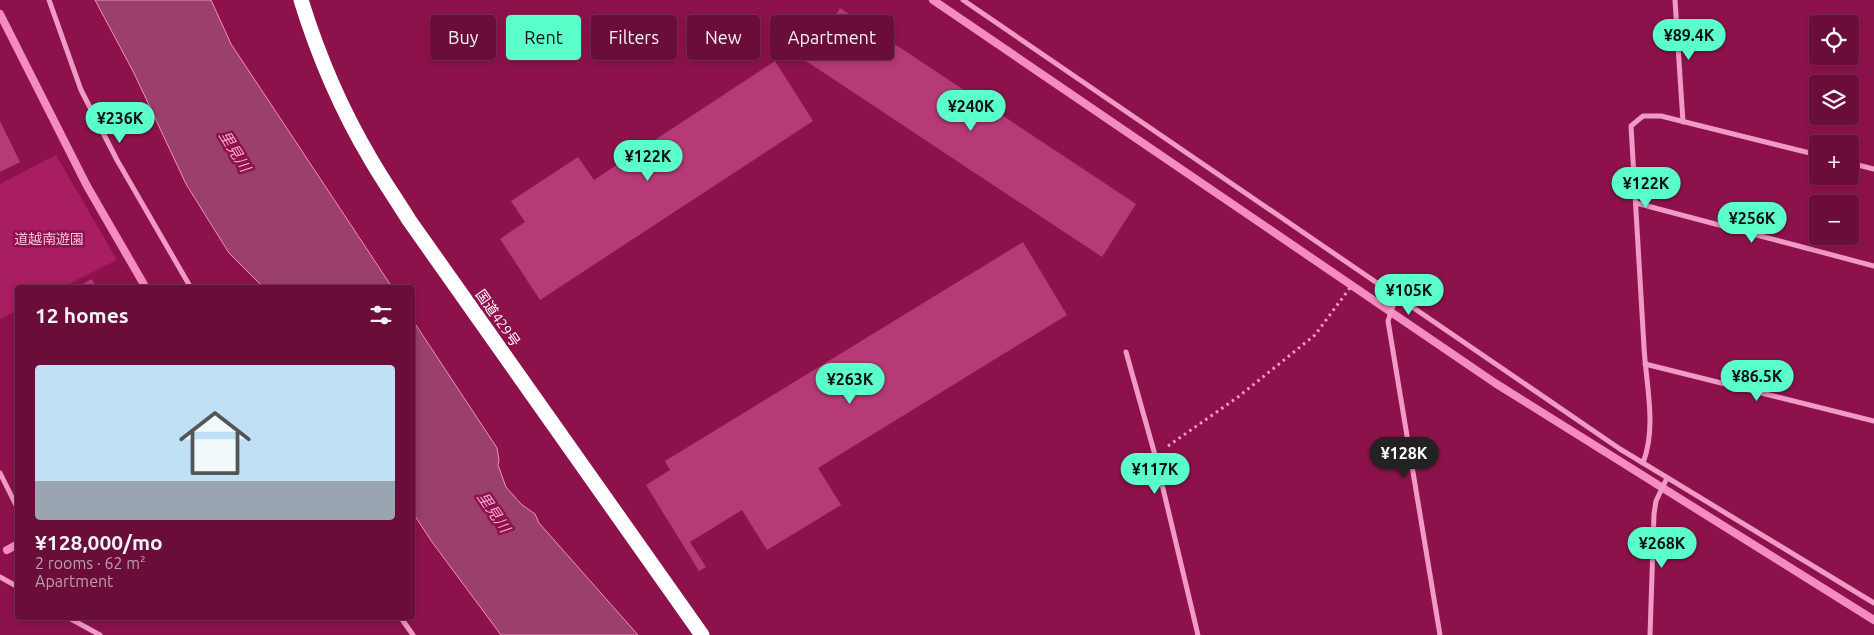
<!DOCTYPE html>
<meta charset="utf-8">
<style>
:root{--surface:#6a0e39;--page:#721c44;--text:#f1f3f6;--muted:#be9cae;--line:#7d2e53;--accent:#5affc9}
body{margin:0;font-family:Ubuntu,"Noto Sans JP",sans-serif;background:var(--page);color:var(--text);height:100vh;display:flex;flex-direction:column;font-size:19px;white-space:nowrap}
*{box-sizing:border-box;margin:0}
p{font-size:16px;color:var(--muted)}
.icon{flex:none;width:28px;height:28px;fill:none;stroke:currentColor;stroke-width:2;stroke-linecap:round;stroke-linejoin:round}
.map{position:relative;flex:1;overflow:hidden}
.drawer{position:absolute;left:15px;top:285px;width:400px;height:335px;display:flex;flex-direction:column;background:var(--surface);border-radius:5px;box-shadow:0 2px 8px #0003,0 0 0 1px var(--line)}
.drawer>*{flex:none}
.banner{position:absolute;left:430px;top:15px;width:475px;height:45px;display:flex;gap:10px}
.tools{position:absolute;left:1809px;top:15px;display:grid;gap:10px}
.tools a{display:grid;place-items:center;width:50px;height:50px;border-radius:5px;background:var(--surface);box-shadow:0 2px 8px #0003,0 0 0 1px var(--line);font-size:25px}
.price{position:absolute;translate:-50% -42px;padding:0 11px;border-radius:18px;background:var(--accent);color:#111;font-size:16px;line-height:32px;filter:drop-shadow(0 1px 2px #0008)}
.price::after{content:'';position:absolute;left:50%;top:30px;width:15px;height:11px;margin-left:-8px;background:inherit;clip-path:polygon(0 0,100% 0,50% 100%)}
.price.on{background:#222;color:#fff}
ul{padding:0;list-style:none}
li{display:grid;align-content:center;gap:10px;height:265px;padding:0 20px}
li+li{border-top:1px solid var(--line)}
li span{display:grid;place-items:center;height:155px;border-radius:5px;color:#555}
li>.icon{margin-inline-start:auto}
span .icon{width:90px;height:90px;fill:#fffc;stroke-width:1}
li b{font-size:21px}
h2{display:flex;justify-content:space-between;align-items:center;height:60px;padding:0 20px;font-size:21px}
.chip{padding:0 18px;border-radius:5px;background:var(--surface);box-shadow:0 2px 8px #0003,0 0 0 1px var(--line);font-size:18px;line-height:45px}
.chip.on{background:var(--accent);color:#111}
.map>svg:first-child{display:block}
</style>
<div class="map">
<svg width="1874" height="635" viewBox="0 0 1874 635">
<rect width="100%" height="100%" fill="#8d124c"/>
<path fill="#a91d62" d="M56 155 117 260 63 287 18 288 17 310 0 319V184Z"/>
<g fill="#9a406b" stroke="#f58cc1">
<path d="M95 0H211L231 44 392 287H263L229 253 186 184 134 73Z"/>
<path d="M412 319 497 448 499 460 498 465 506 487 521 504 535 514 539 523 638 635H501L432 542 413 513Z"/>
</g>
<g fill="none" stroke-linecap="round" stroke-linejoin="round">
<g stroke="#f58cc1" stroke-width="8">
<path d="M933 0 1495 383 1874 620"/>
<path d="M0 14 87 186 146 288"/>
<path d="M7 550 18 544"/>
</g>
</g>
<g fill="#b63a77">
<path d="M840 8 1136 204 1102 257 806 61Z"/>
<path d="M775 61 813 121 540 300 500 239 525 222 511 201 578 157 594 180Z"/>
<path d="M0 121 20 162 0 172Z"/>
<path d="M1023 242 1067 315 818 468 841 505 767 550 742 510 690 542 706 567 699 571 646 485 670 470 665 461Z"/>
<path d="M92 279 96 288H75Z"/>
</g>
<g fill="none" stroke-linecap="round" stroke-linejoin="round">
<path stroke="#f19ac5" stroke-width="3" stroke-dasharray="2.5 4" stroke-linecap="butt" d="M1168 446 1238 397 1315 335 1352 285"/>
<g stroke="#f19ac5" stroke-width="5">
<path d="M49 0 81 90 117 160 191 288"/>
<path d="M963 0 1620 449 1874 603"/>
<path d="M1675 0 1683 122"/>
<path d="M1850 163 1874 169"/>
<path d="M1636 203 1874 266"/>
<path d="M1399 296 1394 303 1388 321 1440 635"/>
<path d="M1126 352 1155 455 1198 635"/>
<path d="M1645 364 1874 421"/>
<path d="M1643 463C1657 427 1646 385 1644 347 1640 273 1635 200 1631 126L1643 116H1661L1818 155"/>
<path d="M0 473 18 509"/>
<path d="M0 577 18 587"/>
<path d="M69 618 100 635"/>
<path d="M401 618 413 635"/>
<path d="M1650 635 1654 514 1656 501 1667 478"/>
</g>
<path stroke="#fff" stroke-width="15" d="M301 0C318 55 341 109 370 158 382 179 396 199 409 220L702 635"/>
</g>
<g text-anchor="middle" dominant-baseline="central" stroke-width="5" stroke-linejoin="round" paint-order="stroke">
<g font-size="14" fill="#fcc1de" stroke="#8d124c">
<text x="49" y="239">道越南遊園</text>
</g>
<g font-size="14" fill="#fff" stroke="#8d124c">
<text transform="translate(498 318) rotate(55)">国道429号</text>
</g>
<g font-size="15" font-style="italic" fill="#f9a6cf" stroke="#8d124c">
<text transform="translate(235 151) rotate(58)">里見川</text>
<text transform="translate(494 512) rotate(56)">里見川</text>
</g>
</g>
</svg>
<div class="tools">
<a><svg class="icon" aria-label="locate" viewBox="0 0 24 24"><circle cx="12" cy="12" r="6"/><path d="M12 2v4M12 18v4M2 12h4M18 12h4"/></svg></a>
<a><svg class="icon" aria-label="layers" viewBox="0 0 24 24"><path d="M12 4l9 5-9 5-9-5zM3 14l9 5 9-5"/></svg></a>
<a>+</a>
<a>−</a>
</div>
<b class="price" style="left:1689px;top:61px">¥89.4K</b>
<b class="price" style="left:971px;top:132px">¥240K</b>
<b class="price" style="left:120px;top:144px">¥236K</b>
<b class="price" style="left:648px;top:182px">¥122K</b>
<b class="price" style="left:1646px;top:209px">¥122K</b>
<b class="price" style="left:1752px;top:244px">¥256K</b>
<b class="price" style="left:1409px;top:316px">¥105K</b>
<b class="price" style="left:1757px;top:402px">¥86.5K</b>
<b class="price" style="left:850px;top:405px">¥263K</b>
<b class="price on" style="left:1404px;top:479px">¥128K</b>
<b class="price" style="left:1155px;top:495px">¥117K</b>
<b class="price" style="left:1662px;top:569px">¥268K</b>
<div class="banner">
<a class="chip">Buy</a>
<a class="chip on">Rent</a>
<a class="chip">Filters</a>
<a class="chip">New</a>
<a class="chip">Apartment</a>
</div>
<section class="drawer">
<h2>12 homes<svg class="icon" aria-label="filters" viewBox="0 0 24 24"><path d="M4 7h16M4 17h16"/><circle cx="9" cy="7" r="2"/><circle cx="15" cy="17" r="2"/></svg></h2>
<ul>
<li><span style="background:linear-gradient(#bfe0f5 75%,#9aa5b1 0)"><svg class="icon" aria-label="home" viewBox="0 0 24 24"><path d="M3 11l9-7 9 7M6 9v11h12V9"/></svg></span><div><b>¥128,000/mo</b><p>2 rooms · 62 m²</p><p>Apartment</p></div></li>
</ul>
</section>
</div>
